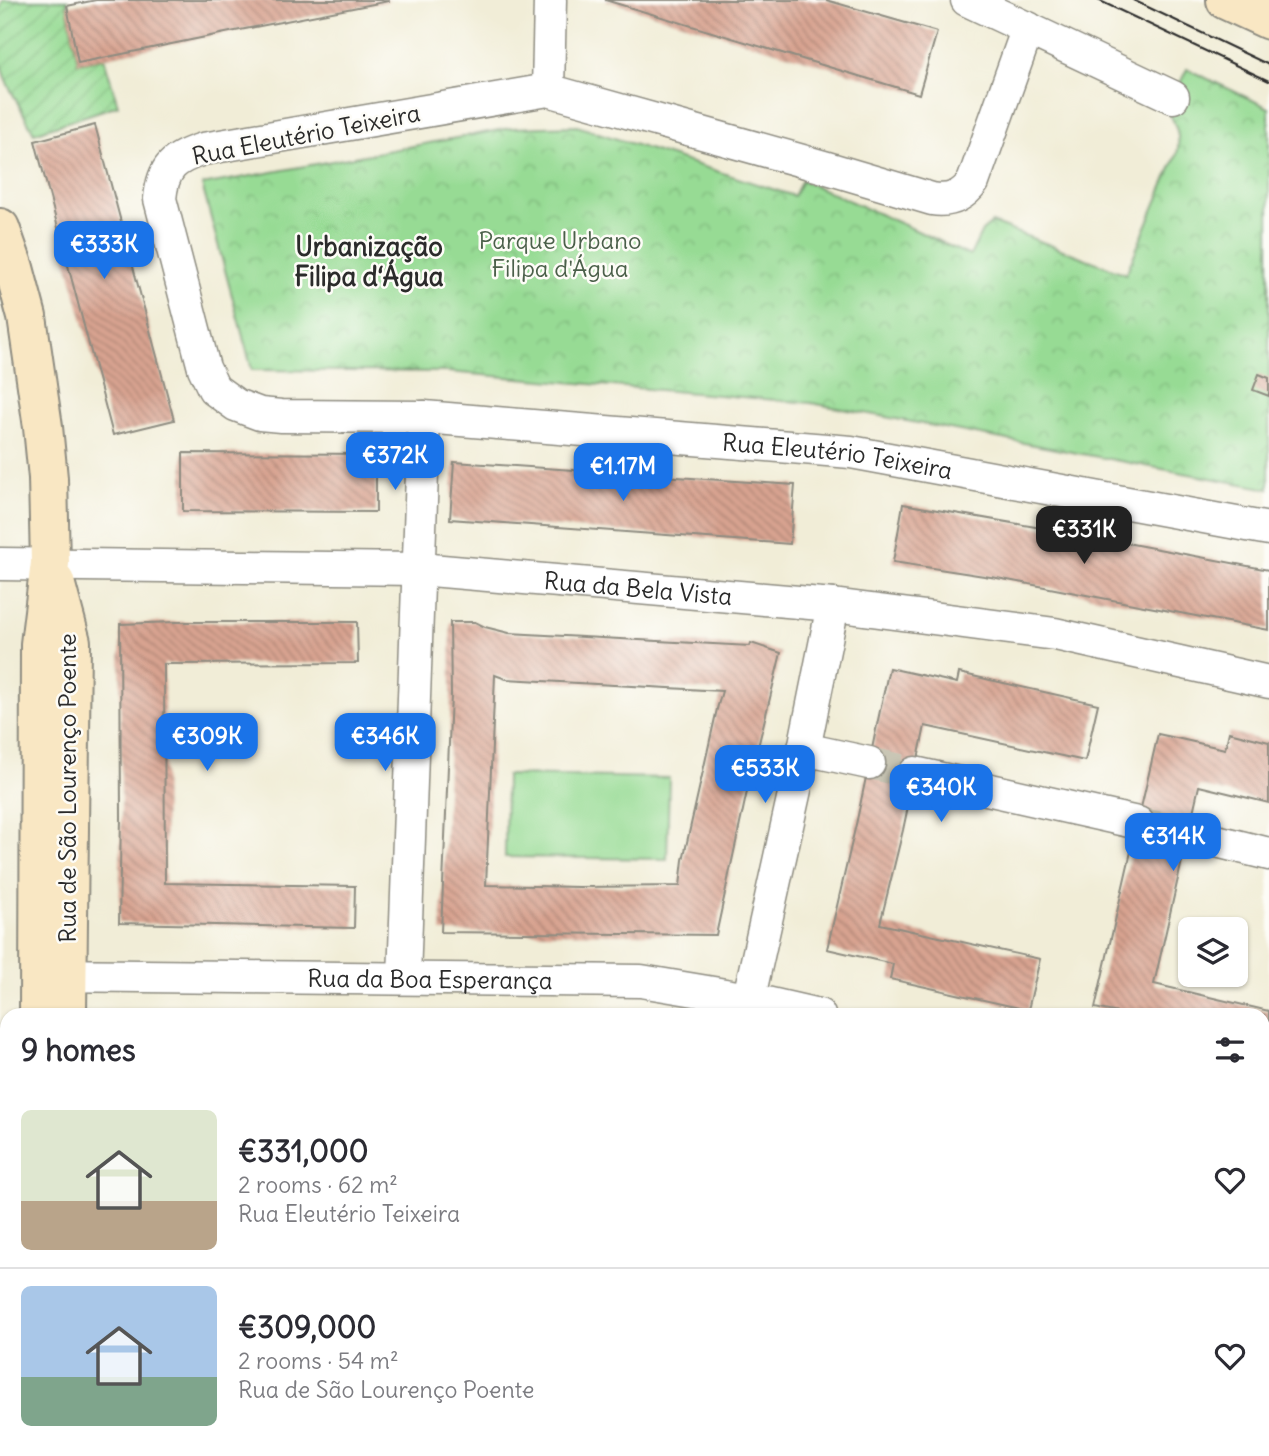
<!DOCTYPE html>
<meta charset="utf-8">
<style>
:root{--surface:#fff;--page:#f7f7f7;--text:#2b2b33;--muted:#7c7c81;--line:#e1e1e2;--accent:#1a73e8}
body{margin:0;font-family:Delius,sans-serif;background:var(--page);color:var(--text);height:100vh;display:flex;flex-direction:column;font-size:26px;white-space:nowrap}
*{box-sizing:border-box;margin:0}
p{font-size:23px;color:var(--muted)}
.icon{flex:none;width:38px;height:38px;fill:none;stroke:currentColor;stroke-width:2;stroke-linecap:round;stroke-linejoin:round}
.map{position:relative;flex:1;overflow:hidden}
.panel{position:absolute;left:0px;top:1008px;width:1270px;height:448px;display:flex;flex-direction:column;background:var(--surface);border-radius:21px 21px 0 0;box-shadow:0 2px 5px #0004}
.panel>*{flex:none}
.controls{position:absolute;left:1178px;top:917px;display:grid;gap:14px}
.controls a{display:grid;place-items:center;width:70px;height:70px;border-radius:10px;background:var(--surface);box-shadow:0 2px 5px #0004;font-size:35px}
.price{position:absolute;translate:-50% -60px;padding:0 16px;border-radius:14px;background:var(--accent);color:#fff;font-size:23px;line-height:46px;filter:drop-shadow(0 2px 4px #0008)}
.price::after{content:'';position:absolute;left:50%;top:42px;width:21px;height:16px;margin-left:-10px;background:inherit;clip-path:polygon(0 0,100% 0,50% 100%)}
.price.current{background:#222;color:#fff}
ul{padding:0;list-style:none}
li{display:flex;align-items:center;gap:21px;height:175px;padding:0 21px}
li+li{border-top:2px solid var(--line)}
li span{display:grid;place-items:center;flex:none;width:196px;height:140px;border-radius:10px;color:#555}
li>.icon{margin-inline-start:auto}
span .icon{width:84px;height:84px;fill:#fffc;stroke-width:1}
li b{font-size:30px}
h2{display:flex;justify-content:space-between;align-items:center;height:84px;padding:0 21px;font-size:30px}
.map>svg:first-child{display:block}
</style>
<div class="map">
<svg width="1269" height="1456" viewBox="0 0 1269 1456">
<defs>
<pattern id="park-crowns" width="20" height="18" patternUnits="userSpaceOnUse" patternTransform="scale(1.75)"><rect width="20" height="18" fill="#97db94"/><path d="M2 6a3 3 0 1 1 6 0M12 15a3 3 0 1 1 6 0" fill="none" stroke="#82bc80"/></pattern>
<pattern id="garden-furrows" width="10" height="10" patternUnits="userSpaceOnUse" patternTransform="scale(1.75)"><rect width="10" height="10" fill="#97db94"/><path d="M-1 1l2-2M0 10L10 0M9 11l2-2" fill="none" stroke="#82bc80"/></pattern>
<pattern id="building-back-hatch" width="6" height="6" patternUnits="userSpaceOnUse" patternTransform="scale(1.75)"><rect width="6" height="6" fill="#d8a390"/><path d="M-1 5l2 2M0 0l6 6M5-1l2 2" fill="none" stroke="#af8576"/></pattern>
</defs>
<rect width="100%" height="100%" fill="#fdfcf7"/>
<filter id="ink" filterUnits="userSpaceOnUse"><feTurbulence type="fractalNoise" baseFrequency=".0143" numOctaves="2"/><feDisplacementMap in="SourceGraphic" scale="14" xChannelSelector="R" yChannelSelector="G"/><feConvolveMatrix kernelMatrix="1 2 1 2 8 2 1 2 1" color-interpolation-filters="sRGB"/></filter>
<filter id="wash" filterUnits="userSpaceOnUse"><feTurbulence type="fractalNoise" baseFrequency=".00686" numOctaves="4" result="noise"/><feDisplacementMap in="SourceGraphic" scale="28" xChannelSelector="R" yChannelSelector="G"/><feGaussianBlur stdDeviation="1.57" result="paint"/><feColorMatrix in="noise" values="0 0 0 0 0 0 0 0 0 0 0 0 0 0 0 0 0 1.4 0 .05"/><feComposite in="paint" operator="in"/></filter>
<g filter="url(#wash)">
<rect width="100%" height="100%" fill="#f1edd7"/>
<path fill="#97db94" stroke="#618360" stroke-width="2" d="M506 775 669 778 667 859 505 857Z"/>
<path fill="url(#park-crowns)" stroke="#618360" stroke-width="2" d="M1187 69 1269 108V489L811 403 448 372 252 370 202 185 510 128 577 126 794 196 802 180 911 228 970 256 982 231 992 223 1126 274 1177 154C1181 136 1176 124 1167 109Z"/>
<path fill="url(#garden-furrows)" stroke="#618360" stroke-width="2" d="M3 0H68L67 6 78 63 104 58 118 105 34 133 6 81 0 62V9Z"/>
<g id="blocks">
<g fill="url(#building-back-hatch)" fill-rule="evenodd">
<path d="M96 0H389V1L245 29 78 63 67 6Z"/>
<path d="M605 0H826L937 32 919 94Z"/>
<path d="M95 125 174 420 113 435 35 141Z"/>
<path d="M1259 374 1269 378V396L1253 390Z"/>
<path d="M183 453 376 454V512L183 511Z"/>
<path d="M454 462 795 485 790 544 450 519Z"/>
<path d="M903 504 1116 541 1269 570V630L997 578 893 562Z"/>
<path d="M176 622H357L358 663 164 664 165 883 355 886 354 928 119 923 121 818 120 624Z"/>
<path d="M450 622H475L485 627 509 633 750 646 751 643 781 653 746 796 716 935 441 932 451 695ZM495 675 506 679 722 691 717 709 683 860 680 886 579 887 486 885Z"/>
<path d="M889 668 957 683 959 673 1098 704 1085 761 925 726 903 830 880 924 1040 959 1028 1010 890 979 893 964 827 949 857 820Z"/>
<path d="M1229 732 1269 742V803L1199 786 1154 984 1269 1011V1064L1264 1063V1015H1127L1095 1008 1158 734 1225 749Z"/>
<path d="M1264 1333 1269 1335V1379L1264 1377Z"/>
<path d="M131 1449H346L347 1456H131Z"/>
<path d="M477 1449 564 1450 565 1449H630L629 1456H476Z"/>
</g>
</g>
</g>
<g filter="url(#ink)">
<use href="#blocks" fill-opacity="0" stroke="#8e8c81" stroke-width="2"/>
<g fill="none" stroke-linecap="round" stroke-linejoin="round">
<g stroke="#c9c6b5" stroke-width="32" stroke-dasharray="32 16" stroke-linecap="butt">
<path d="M869 763 915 773"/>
<path d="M1138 823 1188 834"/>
</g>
<g stroke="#8e8c81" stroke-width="35">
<g id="street">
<path d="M967 0 1173 97"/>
<path id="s1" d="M1028 28 973 182C962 197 950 202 932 199L824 167 548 90 203 149C173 159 163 167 160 199L204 368 214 389 236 405 260 414 281 416 424 417 851 452 1269 529"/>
<path d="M548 90 550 0"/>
<path id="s2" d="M0 564 419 569 833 605 1055 634 1269 682"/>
<path d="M804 749 869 763"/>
<path d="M915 773 1138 823"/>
<path d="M1188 834 1269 854"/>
<path id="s3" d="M45 975 641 981 749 999 819 1015"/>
<path d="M404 978 424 417"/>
<path d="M745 1015 804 749 833 605"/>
<path d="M1264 1114 1269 1115"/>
<path d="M0 1228H7"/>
<path d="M1264 1394 1269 1396"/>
<path d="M668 1456 669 1449"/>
</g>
</g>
<g stroke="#8e8c81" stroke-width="42">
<g id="secondary">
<path d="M1226 0 1269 20"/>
<path d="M0 228 14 268 27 317 43 427 48 478 50 563 40 644 39 1015"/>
<path d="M55 582 71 642 67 1015"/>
<path d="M36 1456V1449"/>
<path d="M64 1456V1449"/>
</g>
</g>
<use href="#street" stroke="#fff" stroke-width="32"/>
<use href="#secondary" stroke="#f9e7c3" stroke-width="38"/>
<g stroke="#2b2b2b" stroke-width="2">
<path d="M1098 0 1269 81"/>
<path d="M1133 0 1269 65"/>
</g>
</g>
</g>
<g text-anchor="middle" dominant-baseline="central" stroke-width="5" stroke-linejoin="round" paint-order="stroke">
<g font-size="24" fill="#2b2b2b" stroke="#fdfcf7">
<text transform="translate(306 134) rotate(-11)">Rua Eleutério Teixeira</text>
<text stroke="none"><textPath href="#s1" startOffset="1862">Rua Eleutério Teixeira</textPath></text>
<text stroke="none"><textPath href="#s2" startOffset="639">Rua da Bela Vista</textPath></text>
<text transform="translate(67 788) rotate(-90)">Rua de São Lourenço Poente</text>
<text stroke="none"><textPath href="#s3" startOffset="385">Rua da Boa Esperança</textPath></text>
</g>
<g font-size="24" fill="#4b604a" stroke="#fdfcf7">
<text x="560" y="240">Parque Urbano<tspan x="560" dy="28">Filipa d'Água</tspan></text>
</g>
<g font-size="26" font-weight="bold" fill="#2b2b2b" stroke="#fdfcf7">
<text x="369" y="246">Urbanização<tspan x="369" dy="30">Filipa d‘Água</tspan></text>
</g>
</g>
</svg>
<div class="controls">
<a><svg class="icon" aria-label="layers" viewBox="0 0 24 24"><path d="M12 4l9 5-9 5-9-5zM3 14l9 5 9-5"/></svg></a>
</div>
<b class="price" style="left:104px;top:281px">€333K</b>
<b class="price" style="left:395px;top:492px">€372K</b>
<b class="price" style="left:623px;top:503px">€1.17M</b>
<b class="price current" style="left:1084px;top:566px">€331K</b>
<b class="price" style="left:207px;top:773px">€309K</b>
<b class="price" style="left:385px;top:773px">€346K</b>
<b class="price" style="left:765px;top:805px">€533K</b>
<b class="price" style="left:941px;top:824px">€340K</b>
<b class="price" style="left:1173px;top:873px">€314K</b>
<section class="panel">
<h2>9 homes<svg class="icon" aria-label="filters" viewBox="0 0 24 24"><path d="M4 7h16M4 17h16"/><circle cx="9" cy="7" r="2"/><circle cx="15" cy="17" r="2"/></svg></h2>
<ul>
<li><span style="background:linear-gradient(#dfe7d0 65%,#b9a48a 0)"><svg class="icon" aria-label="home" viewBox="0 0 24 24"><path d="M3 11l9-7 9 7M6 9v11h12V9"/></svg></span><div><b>€331,000</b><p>2 rooms · 62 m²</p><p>Rua Eleutério Teixeira</p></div><svg class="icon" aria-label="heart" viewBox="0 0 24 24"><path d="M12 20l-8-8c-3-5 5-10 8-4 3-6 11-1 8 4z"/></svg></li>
<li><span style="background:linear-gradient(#a9c7e8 65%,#7fa58c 0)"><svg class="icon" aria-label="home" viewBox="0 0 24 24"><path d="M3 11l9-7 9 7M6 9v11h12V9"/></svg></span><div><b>€309,000</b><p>2 rooms · 54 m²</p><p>Rua de São Lourenço Poente</p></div><svg class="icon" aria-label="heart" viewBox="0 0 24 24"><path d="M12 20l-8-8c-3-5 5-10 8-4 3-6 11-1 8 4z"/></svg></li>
</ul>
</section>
</div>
